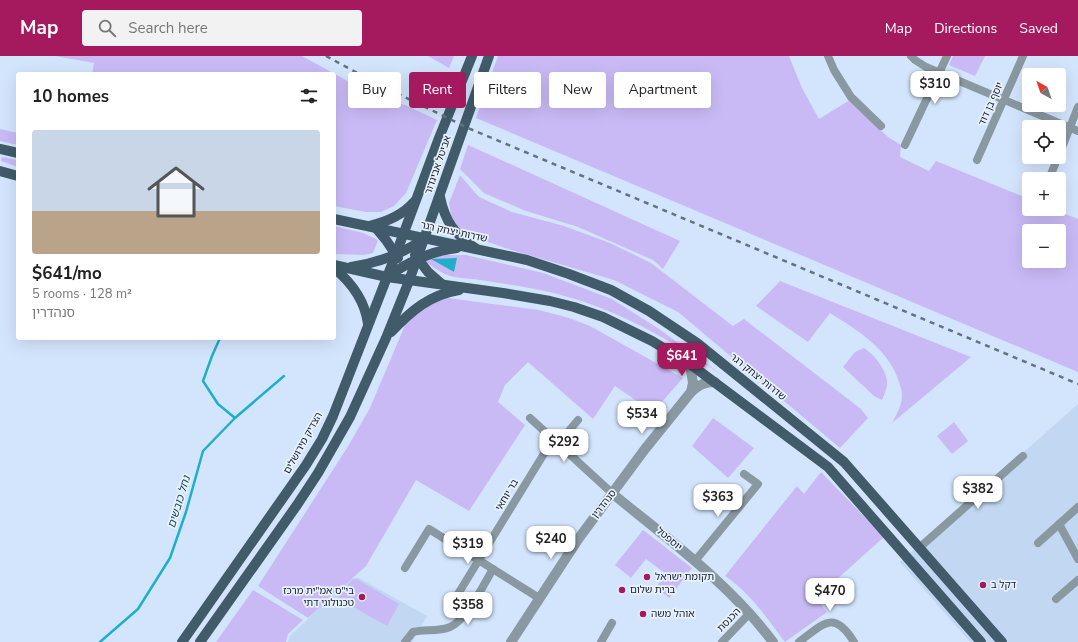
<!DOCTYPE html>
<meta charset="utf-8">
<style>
:root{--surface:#fff;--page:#f2f2f2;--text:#222;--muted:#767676;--line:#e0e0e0;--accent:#a51a5f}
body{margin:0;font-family:"Nunito Sans","Noto Sans Hebrew",sans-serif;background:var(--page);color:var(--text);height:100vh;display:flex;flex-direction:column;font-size:15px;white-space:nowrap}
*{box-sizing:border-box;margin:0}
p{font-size:13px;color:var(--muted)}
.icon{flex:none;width:22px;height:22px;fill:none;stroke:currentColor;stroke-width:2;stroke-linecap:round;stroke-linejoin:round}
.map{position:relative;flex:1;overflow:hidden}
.drawer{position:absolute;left:16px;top:16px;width:320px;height:268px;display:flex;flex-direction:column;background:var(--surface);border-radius:4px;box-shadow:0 4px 16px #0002}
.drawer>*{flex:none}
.guide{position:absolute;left:348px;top:16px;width:380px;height:36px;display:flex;gap:8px}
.needle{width:26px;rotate:320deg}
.tools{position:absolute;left:1022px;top:12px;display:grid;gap:8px}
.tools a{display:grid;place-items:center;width:44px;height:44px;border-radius:4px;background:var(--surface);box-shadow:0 4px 16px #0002;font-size:20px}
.price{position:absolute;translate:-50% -34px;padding:0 9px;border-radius:8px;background:#fff;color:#222;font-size:13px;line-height:26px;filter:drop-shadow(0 1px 2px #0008)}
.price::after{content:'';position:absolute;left:50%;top:24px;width:12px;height:9px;margin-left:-6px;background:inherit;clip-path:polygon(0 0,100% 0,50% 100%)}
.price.on{background:var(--accent);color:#fff}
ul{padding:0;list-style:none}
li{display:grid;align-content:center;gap:8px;height:212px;padding:0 16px}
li+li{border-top:1px solid var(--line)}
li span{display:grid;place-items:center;height:124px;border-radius:4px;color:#555}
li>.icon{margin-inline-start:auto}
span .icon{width:72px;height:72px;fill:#fffc;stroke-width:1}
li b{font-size:17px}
h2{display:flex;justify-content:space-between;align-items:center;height:48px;padding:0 16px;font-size:17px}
.chip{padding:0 14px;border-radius:4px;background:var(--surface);box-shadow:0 4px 16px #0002;font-size:14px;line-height:36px}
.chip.on{background:var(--accent);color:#fff}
header{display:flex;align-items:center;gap:24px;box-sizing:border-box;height:56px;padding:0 20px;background:var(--accent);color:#fff}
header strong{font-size:19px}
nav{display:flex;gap:22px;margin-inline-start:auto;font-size:14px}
.search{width:280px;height:36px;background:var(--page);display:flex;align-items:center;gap:10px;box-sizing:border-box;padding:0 14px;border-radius:4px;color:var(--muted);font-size:15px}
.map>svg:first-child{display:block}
</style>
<header>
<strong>Map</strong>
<div class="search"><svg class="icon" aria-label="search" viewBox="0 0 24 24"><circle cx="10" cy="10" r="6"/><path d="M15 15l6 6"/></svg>Search here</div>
<nav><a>Map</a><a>Directions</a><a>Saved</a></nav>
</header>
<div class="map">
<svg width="1078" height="586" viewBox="0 0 1078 586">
<rect width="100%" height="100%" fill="#d3e5fd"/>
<g fill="#c2d7f2">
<path d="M1078 348V586H970L900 506Z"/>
<path d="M351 522H359L427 560 412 586H288L290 580Z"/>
</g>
<g fill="#c9baf6" fill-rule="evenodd">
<path d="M55 0H302L375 40 405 49 437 64 406 137 394 150 381 156H366L334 150V18H92L94 7Z"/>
<path d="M428 0H454L449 12Z"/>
<path d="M498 0H789L802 32 819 63 850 44 888 81 901 89 900 101 929 115 936 105 1029 143V153H1053L1078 163V316L476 62ZM1029 175H1059V205H1029Z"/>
<path d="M953 0H985L975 20 949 9Z"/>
<path d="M0 73 18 77V89L0 85Z"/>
<path d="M468 89 680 185 663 213 653 204 578 171 526 155 484 137 460 113Z"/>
<path d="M2 101 18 104V111L1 105Z"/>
<path d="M460 119 479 141 512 156 564 170 610 187 651 207 733 270 744 263 861 353 868 362 840 392 678 256 614 224 505 192 471 180 459 173 452 164 449 147Z"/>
<path d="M334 170 363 177 378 184 373 197 364 199 334 198Z"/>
<path d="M437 199H466L543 217 612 243 659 273 729 324C678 288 622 255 561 239 535 232 507 228 480 224 468 222 456 223 445 218 438 215 431 209 424 205Z"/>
<path d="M780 225 971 301 892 367C897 358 902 349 902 338 902 334 900 330 899 326 889 293 857 274 830 257L808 286 756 250Z"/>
<path d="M448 242 539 254 569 262 590 270 683 322 653 356 615 330 593 363 528 306 505 329 498 346 525 369 469 455 416 424 366 510 308 562 258 530 347 392 370 352 408 262 422 251Z"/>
<path d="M864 292C871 297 875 301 880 308 889 323 889 328 882 344L874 340 843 311 855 296Z"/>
<path d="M713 362 754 392 728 422 692 390Z"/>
<path d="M954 366 968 385 952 398 937 380Z"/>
<path d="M821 416 884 481 816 542 827 556 785 586C767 562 750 537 725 520L797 430 804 438Z"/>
<path d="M643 474 692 512 669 542 656 531 666 518 646 503 631 522 615 509Z"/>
<path d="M357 523 399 548 387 570 339 543 338 539 352 524Z"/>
<path d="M253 534 303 564 288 578 286 586H216Z"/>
</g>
<path fill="#1fafc8" d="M457 202 454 216 431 203Z"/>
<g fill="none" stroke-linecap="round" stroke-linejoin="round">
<g stroke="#1fafc8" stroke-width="2.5">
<path d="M220 282 212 300 203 325 218 348 235 362"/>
<path d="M100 586 138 553 170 502 186 456 203 395 235 362 284 320"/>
</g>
<g stroke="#8a99a1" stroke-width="8">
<path d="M828 0 834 14 851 41 881 70"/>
<path d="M911 0 915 4 926 11 1078 75"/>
<path d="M905 89 947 0"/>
<path d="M1059 99 1078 51"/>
<path d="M977 104 1023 0"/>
<path d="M1049 123 1058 101"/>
<path d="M530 362 613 438"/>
<path d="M558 388 578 364"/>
<path d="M1059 468 1078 503"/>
<path d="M1038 487 1078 451"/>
<path d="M919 492 1023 400"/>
<path d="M695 505 758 428 744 418"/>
<path d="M405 512 429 473 539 542"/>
<path d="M1056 543 1078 524"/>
<path d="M450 551 553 383"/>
<path d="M405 586 413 576C425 573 438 576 450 571 466 565 484 528 493 513"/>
<path d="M601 586 612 567"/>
<path d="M722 586 750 557"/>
<path d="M799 586C823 568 834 553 854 586"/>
</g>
<g stroke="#8a99a1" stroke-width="10">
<path d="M690 308 693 327 691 336"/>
<path d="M613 438C669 484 729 527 773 586"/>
<path d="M511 586 579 482 645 393 691 336C699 329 704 326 715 326"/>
</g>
<g stroke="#415b6a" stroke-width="10">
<path d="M0 93 18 97"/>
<path d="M0 115 18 120"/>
<path d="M440 141C445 165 454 178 475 192"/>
<path d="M334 163 527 204 569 218 611 234 649 255 697 287 844 406 1002 586"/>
<path d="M369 170C386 166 403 159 414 146"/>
<path d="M376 172 386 184 398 202"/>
<path d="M415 199 428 216 443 229"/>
<path d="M334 209 387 221 503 237 550 245 574 251 603 261 652 285 690 308 828 411 981 586"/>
<path d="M351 211C377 207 403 198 425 182"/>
<path d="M334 212C352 227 365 244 368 268"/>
<path d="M387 221C408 206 431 195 457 192"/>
<path d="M391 276C411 255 429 239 459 234"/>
<path d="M182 586 306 409 322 383 333 360 396 198 439 82 472 0"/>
<path d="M200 586 297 449 318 417 350 361 386 282 409 225 489 0"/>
</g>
<path stroke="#647181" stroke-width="2.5" stroke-dasharray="5 5" stroke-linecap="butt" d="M326 0 374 26 468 72 1078 328"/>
</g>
<g fill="#a51a5f" stroke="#e8f2fe" stroke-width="1.5">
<circle cx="647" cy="521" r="4"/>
<circle cx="983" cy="529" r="4"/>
<circle cx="622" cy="534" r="4"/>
<circle cx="362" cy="541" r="4"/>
<circle cx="643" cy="558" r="4"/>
</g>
<g text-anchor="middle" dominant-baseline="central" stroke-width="3.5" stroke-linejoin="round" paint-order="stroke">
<g font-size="10" fill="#131c26" stroke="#e8f2fe">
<text transform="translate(991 48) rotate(-66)">יוסף בן דוד</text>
<text transform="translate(438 109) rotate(-71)">אביטל אביגדור</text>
<text transform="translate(454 176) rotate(12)">שדרות יצחק רגר</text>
<text transform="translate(758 321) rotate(39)">שדרות יצחק רגר</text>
<text transform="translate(303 387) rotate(-61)">הצדיק מירושלים</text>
<text transform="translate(507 439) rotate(-59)">בר יוחאי</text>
<text transform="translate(604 448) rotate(-52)">סנהדרין</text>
<text transform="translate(669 483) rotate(40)">יוספטל</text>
<text transform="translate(729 564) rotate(-46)">הכנסת</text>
</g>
<g font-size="10" fill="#131c26" stroke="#e8f2fe" text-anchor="start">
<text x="655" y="521">תקומת ישראל</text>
<text x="991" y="529">דקל ב</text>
<text x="630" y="534">ברית שלום</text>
<text x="354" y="535" text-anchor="end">בי"ס אמ"ית מרכז<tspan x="354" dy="12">טכנולוגי דתי</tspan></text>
<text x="651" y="558">אוהל משה</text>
</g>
<g font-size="11" font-style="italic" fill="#0c4651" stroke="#e8f2fe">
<text transform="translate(179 446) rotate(-73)">נחל כובשים</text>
</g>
</g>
</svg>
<div class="tools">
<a><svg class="needle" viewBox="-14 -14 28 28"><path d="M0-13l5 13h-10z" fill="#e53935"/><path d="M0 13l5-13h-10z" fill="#767676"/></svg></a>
<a><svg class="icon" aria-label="locate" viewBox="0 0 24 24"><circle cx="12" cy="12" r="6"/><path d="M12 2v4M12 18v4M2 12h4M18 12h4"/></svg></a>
<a>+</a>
<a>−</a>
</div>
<b class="price" style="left:935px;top:49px">$310</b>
<b class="price on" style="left:682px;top:321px">$641</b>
<b class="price" style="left:642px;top:379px">$534</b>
<b class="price" style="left:564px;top:407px">$292</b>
<b class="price" style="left:978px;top:454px">$382</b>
<b class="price" style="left:718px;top:462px">$363</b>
<b class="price" style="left:551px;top:504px">$240</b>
<b class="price" style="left:468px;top:509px">$319</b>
<b class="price" style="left:830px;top:556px">$470</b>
<b class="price" style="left:468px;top:570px">$358</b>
<div class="guide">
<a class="chip">Buy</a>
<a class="chip on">Rent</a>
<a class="chip">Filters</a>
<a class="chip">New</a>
<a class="chip">Apartment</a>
</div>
<section class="drawer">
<h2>10 homes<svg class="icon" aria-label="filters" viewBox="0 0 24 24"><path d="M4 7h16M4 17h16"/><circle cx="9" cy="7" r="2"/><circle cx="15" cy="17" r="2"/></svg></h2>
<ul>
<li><span style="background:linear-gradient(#c9d6e8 65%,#b9a48a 0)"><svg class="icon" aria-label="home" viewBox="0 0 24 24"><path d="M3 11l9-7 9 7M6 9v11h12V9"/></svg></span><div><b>$641/mo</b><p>5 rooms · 128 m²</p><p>סנהדרין</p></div></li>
</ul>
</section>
</div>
